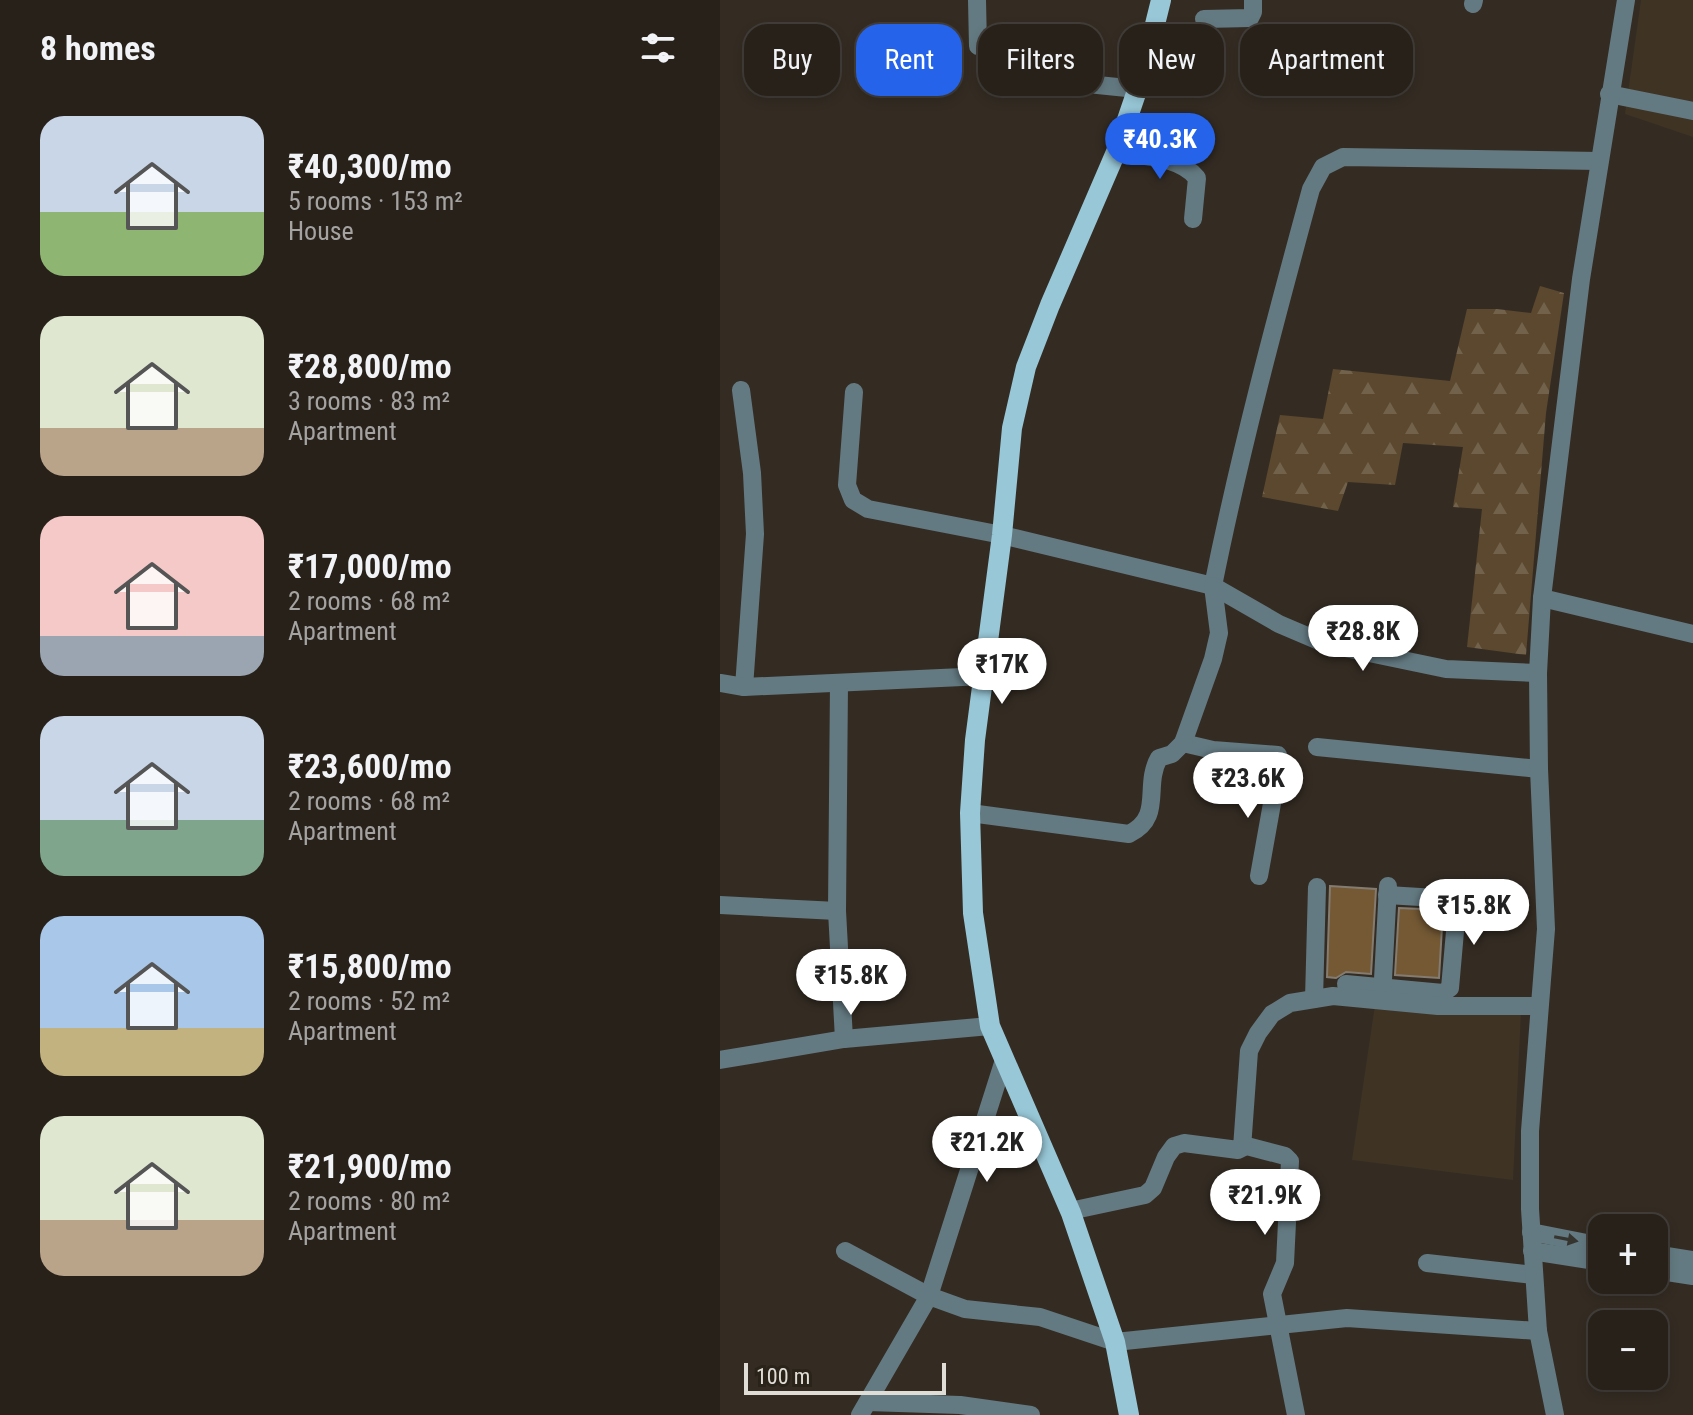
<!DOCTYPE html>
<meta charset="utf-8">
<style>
:root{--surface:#27211a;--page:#332e27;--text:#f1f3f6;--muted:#a4a3a2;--line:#433e39;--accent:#2563eb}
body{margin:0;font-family:"Roboto Condensed",sans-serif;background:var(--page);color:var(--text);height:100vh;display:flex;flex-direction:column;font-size:30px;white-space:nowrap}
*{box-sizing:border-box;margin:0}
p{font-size:26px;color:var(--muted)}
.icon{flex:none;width:44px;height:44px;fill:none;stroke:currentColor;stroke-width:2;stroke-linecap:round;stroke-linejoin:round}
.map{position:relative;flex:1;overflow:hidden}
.side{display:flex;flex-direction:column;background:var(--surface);width:720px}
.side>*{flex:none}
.top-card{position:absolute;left:24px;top:24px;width:760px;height:72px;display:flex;gap:16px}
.fabs{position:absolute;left:868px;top:1214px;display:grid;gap:16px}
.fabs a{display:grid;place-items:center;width:80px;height:80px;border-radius:16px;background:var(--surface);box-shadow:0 4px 12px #0003,0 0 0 2px var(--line);font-size:40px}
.scale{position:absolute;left:24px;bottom:20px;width:202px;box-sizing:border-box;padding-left:8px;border:4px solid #e0dcd6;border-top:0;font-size:22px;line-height:28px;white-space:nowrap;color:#e0dcd6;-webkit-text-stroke:6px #2a2319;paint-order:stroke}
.price{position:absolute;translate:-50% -68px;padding:0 18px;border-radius:28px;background:#fff;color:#222;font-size:26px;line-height:52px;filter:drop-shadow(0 2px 4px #0008)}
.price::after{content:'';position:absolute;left:50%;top:48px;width:24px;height:18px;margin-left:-12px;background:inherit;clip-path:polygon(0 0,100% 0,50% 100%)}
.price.current{background:var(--accent);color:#fff}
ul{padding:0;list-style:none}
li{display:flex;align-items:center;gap:24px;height:200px;padding:0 40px}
li span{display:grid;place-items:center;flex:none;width:224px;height:160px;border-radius:24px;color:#555}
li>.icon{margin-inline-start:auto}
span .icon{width:96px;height:96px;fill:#fffc;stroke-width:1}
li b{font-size:34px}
h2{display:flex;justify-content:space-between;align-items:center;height:96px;padding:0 40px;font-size:34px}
.pill{padding:0 28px;border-radius:24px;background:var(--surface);box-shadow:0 4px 12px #0003,0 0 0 2px var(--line);font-size:28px;line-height:72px}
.pill.current{background:var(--accent);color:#fff}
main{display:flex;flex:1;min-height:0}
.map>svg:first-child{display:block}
</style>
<main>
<section class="side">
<h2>8 homes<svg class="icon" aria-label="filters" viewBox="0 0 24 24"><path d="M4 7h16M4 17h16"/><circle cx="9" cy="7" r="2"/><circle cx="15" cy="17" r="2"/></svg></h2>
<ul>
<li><span style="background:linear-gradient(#c9d6e8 60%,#8fb573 0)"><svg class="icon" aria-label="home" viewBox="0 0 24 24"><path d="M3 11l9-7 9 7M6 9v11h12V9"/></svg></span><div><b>₹40,300/mo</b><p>5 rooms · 153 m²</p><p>House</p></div></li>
<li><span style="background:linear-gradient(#dfe7d0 70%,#b9a48a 0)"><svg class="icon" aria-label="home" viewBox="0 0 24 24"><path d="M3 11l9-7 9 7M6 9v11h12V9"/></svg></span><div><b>₹28,800/mo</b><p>3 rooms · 83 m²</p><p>Apartment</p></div></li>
<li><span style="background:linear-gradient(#f6c9c9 75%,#9aa5b1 0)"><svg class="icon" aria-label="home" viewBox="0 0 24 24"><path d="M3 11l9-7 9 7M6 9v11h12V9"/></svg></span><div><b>₹17,000/mo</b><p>2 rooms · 68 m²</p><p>Apartment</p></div></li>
<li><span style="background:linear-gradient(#c9d6e8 65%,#7fa58c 0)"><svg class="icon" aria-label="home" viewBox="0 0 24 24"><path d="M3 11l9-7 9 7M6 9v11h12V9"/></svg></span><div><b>₹23,600/mo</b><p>2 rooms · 68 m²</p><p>Apartment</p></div></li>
<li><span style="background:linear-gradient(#a9c7e8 70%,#c2b280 0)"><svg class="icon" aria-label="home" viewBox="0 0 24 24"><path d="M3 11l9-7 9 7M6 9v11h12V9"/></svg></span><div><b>₹15,800/mo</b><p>2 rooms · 52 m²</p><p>Apartment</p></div></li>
<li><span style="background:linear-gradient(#dfe7d0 65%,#b9a48a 0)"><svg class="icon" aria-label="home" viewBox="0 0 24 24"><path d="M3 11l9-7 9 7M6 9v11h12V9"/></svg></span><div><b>₹21,900/mo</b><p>2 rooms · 80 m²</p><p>Apartment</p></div></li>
</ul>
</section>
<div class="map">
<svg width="973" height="1415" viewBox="0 0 973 1415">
<defs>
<pattern id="forest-firs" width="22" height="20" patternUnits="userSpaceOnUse" patternTransform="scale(2)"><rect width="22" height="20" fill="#5b482e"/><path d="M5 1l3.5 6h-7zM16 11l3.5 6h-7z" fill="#72624c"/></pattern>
</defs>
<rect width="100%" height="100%" fill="#342c23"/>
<g fill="#3f3324">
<path d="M921 0H973V137L905 114Z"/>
<path d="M656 998 801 1012 793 1180 632 1160Z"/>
</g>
<path fill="url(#forest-firs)" d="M820 286 844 293 826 413 806 655 747 647 762 509 733 507 743 447 683 443 675 485 628 482 618 511 542 497 560 415 603 419 613 369 730 381 747 309H777L811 313Z"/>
<g fill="#745934" stroke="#847c71" stroke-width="2">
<path d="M610 886 656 889 651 974 626 972 616 978 607 977Z"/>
<path d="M679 908 723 910 719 978 675 975Z"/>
</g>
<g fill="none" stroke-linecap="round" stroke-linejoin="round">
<g stroke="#647a82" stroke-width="18">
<path d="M257 0 258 46"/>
<path d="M753 4 754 0"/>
<path d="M484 19 530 18 533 12V0"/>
<path d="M294 83 337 89 348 82 417 89"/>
<path d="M889 94 973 111"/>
<path d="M396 152C424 157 459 156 477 178L473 219"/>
<path d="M21 390 32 473 35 534 24 687"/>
<path d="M134 392 127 485 133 500 148 509 282 535 493 586C520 452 555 321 591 189L603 167 623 157 879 161"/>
<path d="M493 586 559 624 606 644 726 669 818 673"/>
<path d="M822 598 973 634"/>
<path d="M0 683 24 687 264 676"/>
<path d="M119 683 117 911 124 1039"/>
<path d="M463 743 493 750 558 755V770L539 876"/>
<path d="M597 747 819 769"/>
<path d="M250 813 409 834C444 817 423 786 439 758L452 754 463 743 493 659 499 633 493 586"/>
<path d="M0 905 117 911"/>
<path d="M626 984 723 993 730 988 737 909 733 899 667 895"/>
<path d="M662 998 668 886"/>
<path d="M594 999 597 887"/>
<path d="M0 1060 124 1039 270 1026"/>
<path d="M523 1145 565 1156 570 1161 565 1263 552 1294 576 1415"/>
<path d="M350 1211 425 1195 433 1188 446 1157 454 1146 464 1143 518 1150 522 1148 529 1051 538 1033 552 1014 570 1003 613 996 718 1006H819"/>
<path d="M811 1232 882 1246"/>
<path d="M125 1251 209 1296 245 1309 320 1317 395 1342 627 1318 818 1331"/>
<path d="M812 1251 882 1262"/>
<path d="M934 1254 973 1260"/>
<path d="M707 1263 814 1275"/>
<path d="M934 1270 973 1276"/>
<path d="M148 1402 240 1405 311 1415"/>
<path d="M140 1415 209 1296 284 1060"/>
<path d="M835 1415 818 1331 810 1209V1131L826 929 819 769 818 673 822 598 861 279 906 0"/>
</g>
<path stroke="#98c7d7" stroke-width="20" d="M409 1415 395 1342 351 1213 270 1026 253 913 250 813 255 740 282 535 292 428 306 367 330 305 396 152 423 73 441 0"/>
</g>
<defs><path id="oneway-solid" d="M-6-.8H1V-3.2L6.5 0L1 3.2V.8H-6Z" transform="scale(2)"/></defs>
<use fill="#36342e" href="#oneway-solid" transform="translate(846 1239) rotate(11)"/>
</svg>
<div class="fabs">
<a>+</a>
<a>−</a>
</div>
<div class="scale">100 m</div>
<b class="price current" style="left:440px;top:181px">₹40.3K</b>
<b class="price" style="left:643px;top:673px">₹28.8K</b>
<b class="price" style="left:282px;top:706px">₹17K</b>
<b class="price" style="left:528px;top:820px">₹23.6K</b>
<b class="price" style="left:754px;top:947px">₹15.8K</b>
<b class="price" style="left:131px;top:1017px">₹15.8K</b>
<b class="price" style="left:267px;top:1184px">₹21.2K</b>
<b class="price" style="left:545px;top:1237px">₹21.9K</b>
<div class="top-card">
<a class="pill">Buy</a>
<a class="pill current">Rent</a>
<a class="pill">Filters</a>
<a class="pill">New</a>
<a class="pill">Apartment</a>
</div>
</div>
</main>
